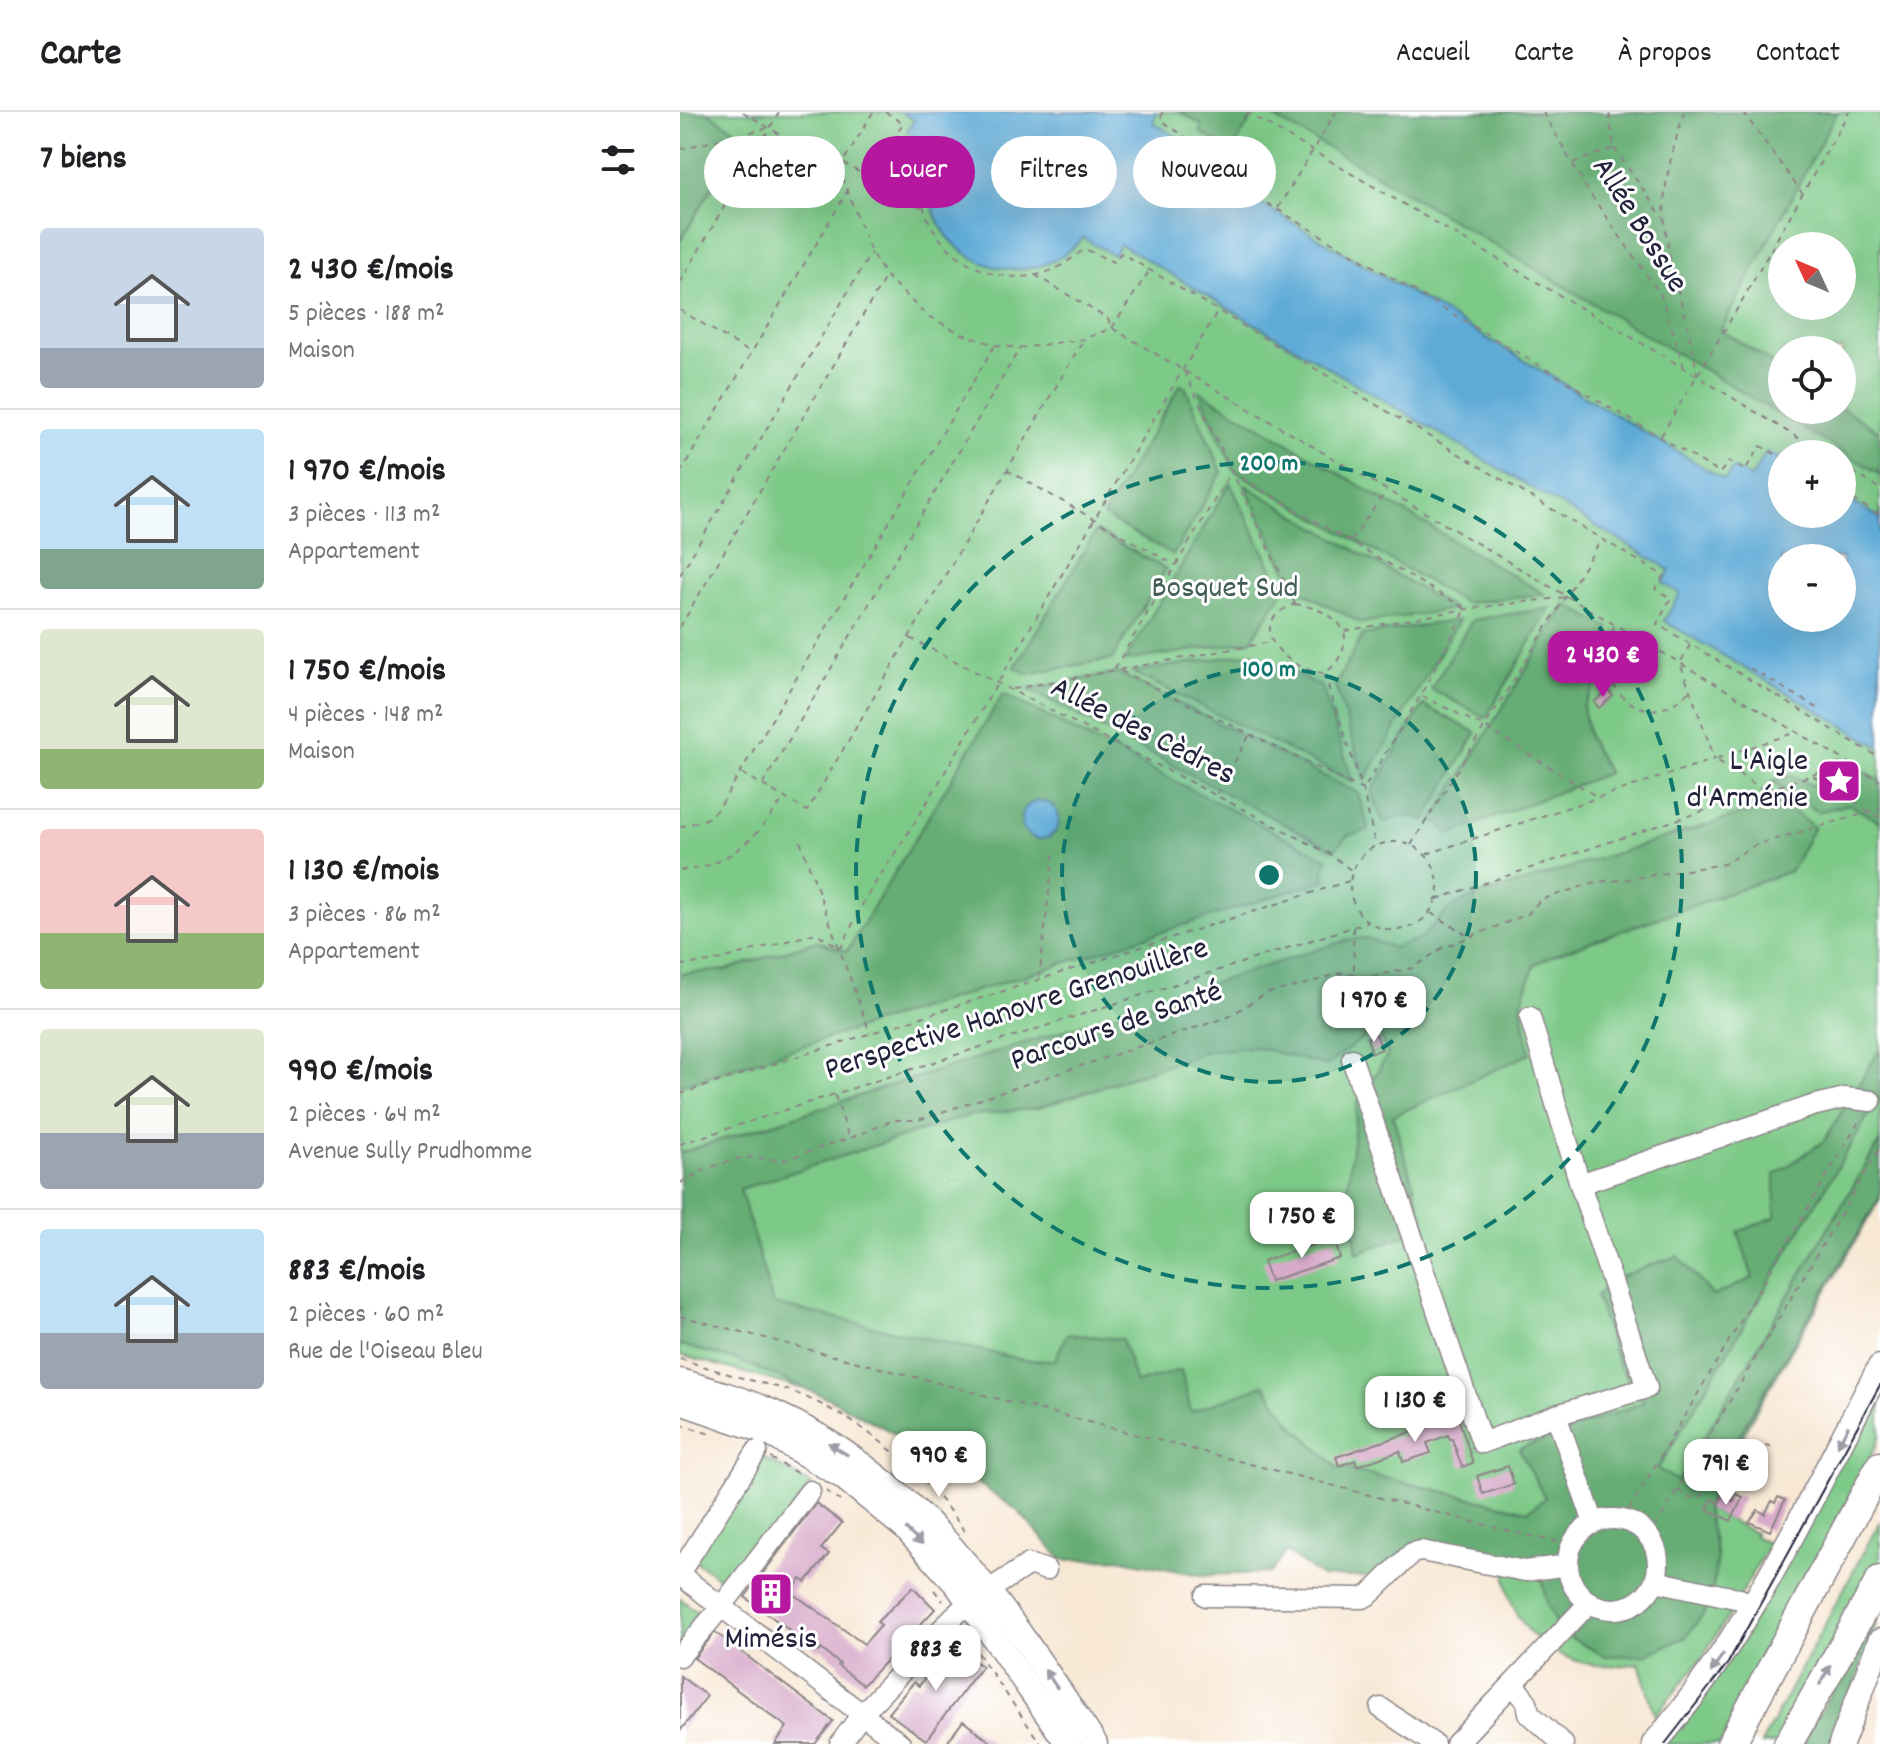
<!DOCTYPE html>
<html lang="fr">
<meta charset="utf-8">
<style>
:root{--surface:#fff;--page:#f6f6f6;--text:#202124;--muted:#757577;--line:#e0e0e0;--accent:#b5179e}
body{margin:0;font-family:Dekko,sans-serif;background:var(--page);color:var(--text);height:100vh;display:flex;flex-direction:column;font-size:30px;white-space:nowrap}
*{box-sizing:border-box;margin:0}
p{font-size:26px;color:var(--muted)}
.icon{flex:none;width:44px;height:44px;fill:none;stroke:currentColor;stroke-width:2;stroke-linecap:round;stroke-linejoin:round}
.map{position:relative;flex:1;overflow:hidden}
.panel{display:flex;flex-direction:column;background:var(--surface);width:680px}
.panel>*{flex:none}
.guide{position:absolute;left:24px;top:24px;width:760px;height:72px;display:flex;gap:16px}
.needle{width:52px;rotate:314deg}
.buttons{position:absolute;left:1088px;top:120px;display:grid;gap:16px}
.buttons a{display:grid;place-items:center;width:88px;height:88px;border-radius:50%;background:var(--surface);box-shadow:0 8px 32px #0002;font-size:40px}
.price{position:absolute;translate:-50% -68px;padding:0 18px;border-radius:16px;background:#fff;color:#222;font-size:26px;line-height:52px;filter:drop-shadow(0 2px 4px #0008)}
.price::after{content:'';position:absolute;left:50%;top:48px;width:24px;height:18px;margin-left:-12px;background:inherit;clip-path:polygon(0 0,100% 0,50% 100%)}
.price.active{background:var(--accent);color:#fff}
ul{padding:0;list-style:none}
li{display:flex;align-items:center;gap:24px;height:200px;padding:0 40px}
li+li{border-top:2px solid var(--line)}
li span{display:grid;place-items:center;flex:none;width:224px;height:160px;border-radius:8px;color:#555}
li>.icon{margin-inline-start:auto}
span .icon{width:96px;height:96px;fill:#fffc;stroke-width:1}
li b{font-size:34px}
h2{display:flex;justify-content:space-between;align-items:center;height:96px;padding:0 40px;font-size:34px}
.pill{padding:0 28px;border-radius:36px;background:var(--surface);box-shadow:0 8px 32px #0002;font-size:28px;line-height:72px}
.pill.active{background:var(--accent);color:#fff}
header{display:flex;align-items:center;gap:48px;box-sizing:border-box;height:112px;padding:0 40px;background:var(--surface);border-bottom:2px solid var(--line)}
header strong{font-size:38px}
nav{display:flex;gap:44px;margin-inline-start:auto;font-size:28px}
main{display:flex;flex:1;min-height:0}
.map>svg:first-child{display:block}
</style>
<header>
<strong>Carte</strong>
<nav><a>Accueil</a><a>Carte</a><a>À propos</a><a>Contact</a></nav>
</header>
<main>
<section class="panel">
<h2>7 biens<svg class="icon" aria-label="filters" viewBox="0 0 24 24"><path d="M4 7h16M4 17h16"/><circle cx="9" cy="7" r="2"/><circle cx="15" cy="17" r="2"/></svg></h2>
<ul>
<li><span style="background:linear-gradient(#c9d6e8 75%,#9aa5b1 0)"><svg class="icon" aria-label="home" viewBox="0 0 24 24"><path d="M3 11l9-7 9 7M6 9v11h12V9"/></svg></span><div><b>2 430 €/mois</b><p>5 pièces · 188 m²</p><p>Maison</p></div></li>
<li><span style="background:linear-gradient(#bfe0f5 75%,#7fa58c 0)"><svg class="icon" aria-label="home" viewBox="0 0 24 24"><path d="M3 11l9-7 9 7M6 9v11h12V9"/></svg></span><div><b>1 970 €/mois</b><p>3 pièces · 113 m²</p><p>Appartement</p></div></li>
<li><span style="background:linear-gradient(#dfe7d0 75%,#8fb573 0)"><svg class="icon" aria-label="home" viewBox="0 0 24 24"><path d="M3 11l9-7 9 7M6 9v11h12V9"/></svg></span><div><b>1 750 €/mois</b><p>4 pièces · 148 m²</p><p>Maison</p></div></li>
<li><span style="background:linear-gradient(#f6c9c9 65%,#8fb573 0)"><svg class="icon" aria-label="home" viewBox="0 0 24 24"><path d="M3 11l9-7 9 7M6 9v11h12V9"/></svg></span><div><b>1 130 €/mois</b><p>3 pièces · 86 m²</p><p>Appartement</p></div></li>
<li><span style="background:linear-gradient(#dfe7d0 65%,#9aa5b1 0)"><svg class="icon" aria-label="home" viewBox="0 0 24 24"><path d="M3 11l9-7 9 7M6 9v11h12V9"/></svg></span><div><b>990 €/mois</b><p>2 pièces · 64 m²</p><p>Avenue Sully Prudhomme</p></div></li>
<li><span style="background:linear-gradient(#bfe0f5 65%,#9aa5b1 0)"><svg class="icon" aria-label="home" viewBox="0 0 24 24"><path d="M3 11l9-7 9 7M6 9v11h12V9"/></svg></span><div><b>883 €/mois</b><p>2 pièces · 60 m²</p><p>Rue de l'Oiseau Bleu</p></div></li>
</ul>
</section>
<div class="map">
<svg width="1200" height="1632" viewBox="0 0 1200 1632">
<rect width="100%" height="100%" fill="#fff"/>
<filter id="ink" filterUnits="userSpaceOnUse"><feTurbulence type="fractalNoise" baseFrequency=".0125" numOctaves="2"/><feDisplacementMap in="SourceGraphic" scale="16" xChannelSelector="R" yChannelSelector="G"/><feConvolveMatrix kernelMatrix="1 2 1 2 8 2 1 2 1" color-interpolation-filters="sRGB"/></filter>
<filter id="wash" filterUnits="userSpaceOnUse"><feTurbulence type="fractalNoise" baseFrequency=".006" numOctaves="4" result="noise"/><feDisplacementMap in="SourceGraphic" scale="32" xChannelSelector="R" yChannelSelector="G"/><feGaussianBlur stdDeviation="1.8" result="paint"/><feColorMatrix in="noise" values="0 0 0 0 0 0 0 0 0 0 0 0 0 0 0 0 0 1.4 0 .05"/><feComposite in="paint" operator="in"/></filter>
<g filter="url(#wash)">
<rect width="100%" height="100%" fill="#f7e7d3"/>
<g fill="#7dc987" stroke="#507661" stroke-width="2" fill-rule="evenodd">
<path d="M0 0H1200V1087L1069 1311 1045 1364 1027 1396 1075 1421 1074 1424 1089 1432 1051 1500 1019 1550 975 1604 959 1551C894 1565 829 1529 825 1458L203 1299 0 1243ZM1102 134H1162V194H1102ZM1102 238H1162V298H1102ZM1102 342H1162V402H1102ZM1102 446H1162V506H1102Z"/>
<path d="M1200 1263V1323L1196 1334 1040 1632H980Z"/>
<path d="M82 1345 132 1372 53 1476 14 1448Z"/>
<path d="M1200 1409V1455L1101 1632H1081Z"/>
<path d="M0 1486 26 1507 0 1537Z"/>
</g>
<g fill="#66ad74" stroke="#446858" stroke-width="2">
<path d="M0 0H27L63 23 0 130Z"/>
<path d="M499 0H576L551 39 521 21V12Z"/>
<path d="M584 0H1157L1041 218 1102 257V298H1162V296L1200 320V362L695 62Z"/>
<path d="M501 272 505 275 542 360 493 443 423 404Z"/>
<path d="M519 279 864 482 785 491 554 358Z"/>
<path d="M550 371 603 479 571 529 445 549Z"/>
<path d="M565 373 774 497 681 511 615 476Z"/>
<path d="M416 419 486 457 432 547 347 562 335 555Z"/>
<path d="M886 492 929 516 921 543V564L903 595 909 626 928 661 768 723 763 715 753 709Z"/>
<path d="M870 496 806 606 751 577 792 508Z"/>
<path d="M779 508 685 668 655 573 683 523Z"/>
<path d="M573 541 642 575 673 670 452 560Z"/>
<path d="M438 561 678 681 689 718 667 724 654 738 348 577Z"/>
<path d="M323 582 648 747 644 759 645 768 0 973V862L46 858 137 829 167 839Z"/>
<path d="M743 593 796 621 745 708 726 704 703 710 692 679Z"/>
<path d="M1183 659 1200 669V710L1169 692 1138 700 1091 669 1110 663C1143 679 1153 686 1183 659Z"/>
<path d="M1100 690 1134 715 1111 759 876 842 855 852 841 892 850 942 713 1004 746 1116 677 1141 667 1077 678 989 708 943 697 915 646 954 576 935 527 939 358 996 287 1004 60 1077 93 1192 344 1248 374 1249 387 1222 442 1227 456 1271 501 1258 511 1300 584 1273 611 1311 657 1355 848 1399 865 1386 839 1337 964 1290 938 1253 916 1184C938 1161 969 1154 998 1144L1033 1184 1073 1166 1058 1120 1095 1105V1063L1144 1029 1200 937V984L978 1357 998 1369 1200 1029V1085L1067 1309 1026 1396 1037 1444 1031 1492 1006 1525 965 1543 925 1544 883 1522 867 1492 859 1455 736 1431 696 1465H642L606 1440 591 1461 520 1463 438 1447 382 1448 337 1398 264 1348 150 1287 60 1249 0 1233V1041L667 828 687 826 714 836 741 826 768 798 786 788Z"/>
<path d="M1200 1499 1155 1632H1121Z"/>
</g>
<g fill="#5eabd7" stroke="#406689" stroke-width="2" fill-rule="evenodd">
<path d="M221 0H476L473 11 501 27 494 40 1045 368 1053 356 1071 366 1087 339 1102 348V402H1162V384L1200 406V635L984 509 1000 482 983 471 990 458 440 132 433 143 403 126C334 200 223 132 254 36L227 20 234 8ZM1102 446H1162V506H1102Z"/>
<circle cx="360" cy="708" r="19"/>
</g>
<g id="blocks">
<g fill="#d8abcb">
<path d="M928 579 933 584 919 596 914 590Z"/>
<path d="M696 922 702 937 692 941 687 926Z"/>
<path d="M654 1126 660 1146 590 1169 583 1149Z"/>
<path d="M768 1292 771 1301 776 1299 793 1351 782 1355 772 1327H770L768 1323 747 1331 751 1341 723 1350 720 1339 677 1354 675 1348 659 1354 656 1345 765 1309Z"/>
<path d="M828 1354 834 1372 803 1382 797 1364Z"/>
<path d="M1056 1382 1063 1385 1051 1409 1027 1397 1032 1387 1038 1391 1042 1383 1053 1389Z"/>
<path d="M1098 1385 1105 1388 1090 1419 1069 1410 1078 1398 1085 1402 1092 1389 1095 1391Z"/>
<path d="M136 1391 162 1411 141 1437 149 1442 126 1470 121 1467 111 1480 184 1532 201 1513 197 1510 233 1475 255 1497 183 1573 158 1554 160 1552 141 1537 139 1540 65 1485Z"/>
<path d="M35 1520 153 1609 135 1632H95L107 1615 14 1546Z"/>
<path d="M270 1532 302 1554 246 1628 208 1601 234 1570 239 1574Z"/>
<path d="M0 1564 27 1584 0 1619Z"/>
<path d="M283 1609 313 1632H266Z"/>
</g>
</g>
</g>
<g filter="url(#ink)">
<use href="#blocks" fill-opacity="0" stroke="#8c8487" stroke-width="2"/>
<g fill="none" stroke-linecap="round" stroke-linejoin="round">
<g stroke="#8c8487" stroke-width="23">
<g id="minor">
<path d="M850 905 900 1072 1132 994 1165 986 1191 989"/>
<path d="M672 947 802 1331 876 1303 914 1411"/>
<path d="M876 1303 967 1276 900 1072"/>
<circle cx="933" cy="1452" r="45"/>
<path d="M0 1460 77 1339"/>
<path d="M0 1463 221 1632"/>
<path d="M975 1469 1060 1487 1073 1494"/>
<path d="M526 1484 683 1486 690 1482 732 1441 741 1439 845 1459 888 1453"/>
<path d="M0 1544 42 1494 130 1379"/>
<path d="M833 1572 847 1590 849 1601 883 1632"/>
<path d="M701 1596 754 1632"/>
<path d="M160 1632 182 1602 273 1505 289 1491 349 1452 366 1458"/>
<path d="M776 1632 910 1490"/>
</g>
</g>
<g stroke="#8c8487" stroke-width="27">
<g id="major">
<path d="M0 1269C31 1278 62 1287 92 1300 244 1368 327 1500 415 1632"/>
<path d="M0 1290 87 1320 163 1365 225 1416 277 1473 388 1632"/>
<path d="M974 1632C1071 1521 1131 1384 1200 1255"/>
<path d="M1161 1632 1200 1529"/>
</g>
</g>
<g stroke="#8c8487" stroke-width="31">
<g id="highway">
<path d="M1051 1632 1200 1354"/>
<path d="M1108 1632 1200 1468"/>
</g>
</g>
<g stroke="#8c8487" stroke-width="2" stroke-dasharray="6 6" stroke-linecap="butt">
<path d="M63 0 159 58 191 140 206 164 246 203 282 222 315 233 340 236 404 227 432 216 469 159"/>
<path d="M205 0 223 11 216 23 242 39C241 53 239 69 241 83 250 145 322 184 379 155 388 150 396 143 405 137L433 150 441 141 984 464 975 477 991 486 977 512 1200 646"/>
<path d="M482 0 481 8 508 27 501 40 1040 361 1049 349 1065 358 1081 334 1102 346"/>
<path d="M566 0 1004 256 1144 342"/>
<path d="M863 0 908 79 981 183 1004 255"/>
<path d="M1004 0C994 34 981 75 985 110 989 163 1011 212 1017 264"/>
<path d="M1063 0 1122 81"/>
<path d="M934 36 983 106"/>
<path d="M0 37 88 16"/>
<path d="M163 51 244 97"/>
<path d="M893 51 934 36 929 0"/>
<path d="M159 57 193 0"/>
<path d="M598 96 656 0"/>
<path d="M355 163 428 207 432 216 1200 669"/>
<path d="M0 171 99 0"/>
<path d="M0 198 71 241"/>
<path d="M504 259 615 492"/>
<path d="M981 324 1063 187 1169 0"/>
<path d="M1162 353 1200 377"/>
<path d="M327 358 495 453"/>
<path d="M551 360 786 497 741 583 683 678 435 556Z"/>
<path d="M0 361 167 80"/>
<path d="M1162 381 1200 403"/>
<path d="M671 429 706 379"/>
<path d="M0 463 191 141"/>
<path d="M615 492C638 495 674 509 663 537 659 548 654 556 643 561 605 557 561 512 615 492Z"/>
<path d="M934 514C931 524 927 534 927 545 925 577 957 608 989 594 997 591 1003 584 1010 579"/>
<path d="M0 515 206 164"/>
<path d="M665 519 786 497 887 485"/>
<path d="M230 526 650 742 672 759"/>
<path d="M1070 556 1139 597"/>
<path d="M644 562 683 678 695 732"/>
<path d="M333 577 591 530"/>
<path d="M742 584 805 615 916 684"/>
<path d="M62 661 127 699 404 227"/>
<path d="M1133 664 1200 706"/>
<path d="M83 672 340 236"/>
<path d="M1084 678 1035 647 1114 621"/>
<path d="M537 682 569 624"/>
<path d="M0 715 26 707 39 696 315 233"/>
<path d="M120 729 190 921"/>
<circle cx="714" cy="774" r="44"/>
<path d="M731 733 921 428"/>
<path d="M747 742 1035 647 1000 551 1010 533"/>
<path d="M0 758C47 757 79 723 103 687"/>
<path d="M757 787 1132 663 1165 649"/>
<path d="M751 801 789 824"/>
<path d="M673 815 674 860"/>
<path d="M0 853 31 850 136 821 161 836 185 787 239 704 537 200"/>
<path d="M359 867 374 737"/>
<path d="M0 982 669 769"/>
<path d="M155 983 169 1026"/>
<path d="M0 1032 688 810"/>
<path d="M0 1071 28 1056 63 1045 104 1048 173 1025 214 1008H238L548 905 587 881 620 874 663 860 687 865 733 856 762 836 848 802 860 788 916 770 942 768 1044 752 1075 733 1200 697"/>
<path d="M0 1204 832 1420 893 1433"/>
<path d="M0 1247C23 1254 47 1262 70 1268 88 1273 106 1276 123 1284 189 1312 245 1361 285 1420"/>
<path d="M0 1312 33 1323"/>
<path d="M91 1346 120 1363"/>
<path d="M998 1378 1008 1386 1022 1384 1056 1330 1091 1334"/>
<path d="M146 1379 160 1389"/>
<path d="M943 1408 1181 1006"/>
<path d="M969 1425 1200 1036"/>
<path d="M254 1478 263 1489"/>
<path d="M284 1521 361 1632"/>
</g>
<use href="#minor" stroke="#fff" stroke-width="20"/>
<use href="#major" stroke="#fff" stroke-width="24"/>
<use href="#highway" stroke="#fff" stroke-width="28"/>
<path stroke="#22223b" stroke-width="2" d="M985 1632 1048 1551 1200 1273"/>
</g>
<defs><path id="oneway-solid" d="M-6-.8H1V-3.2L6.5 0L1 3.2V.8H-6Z" transform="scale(2)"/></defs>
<g fill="#9c9ca7">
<use href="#oneway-solid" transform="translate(1163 1324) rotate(118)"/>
<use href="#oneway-solid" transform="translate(158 1337) rotate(-148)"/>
<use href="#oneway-solid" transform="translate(234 1425) rotate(45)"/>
<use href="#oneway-solid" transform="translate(1037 1551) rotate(124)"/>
<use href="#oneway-solid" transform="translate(1145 1563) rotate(-61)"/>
<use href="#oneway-solid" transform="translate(371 1567) rotate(-124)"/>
</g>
</g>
<circle cx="589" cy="763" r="207" fill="#0f766e" fill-opacity=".12"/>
<g fill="none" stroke="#0f766e" stroke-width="4" stroke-dasharray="14 10">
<circle cx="589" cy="763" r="207"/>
<circle cx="589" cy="763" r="413"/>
</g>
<defs>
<g id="sight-square" transform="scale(2.3)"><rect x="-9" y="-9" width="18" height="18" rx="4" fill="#b5179e" stroke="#fff"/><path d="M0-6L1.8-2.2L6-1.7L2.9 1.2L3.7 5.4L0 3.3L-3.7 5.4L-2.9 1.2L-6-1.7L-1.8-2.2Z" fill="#fff"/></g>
<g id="building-square" transform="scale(2.3)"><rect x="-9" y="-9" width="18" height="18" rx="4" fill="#b5179e" stroke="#fff"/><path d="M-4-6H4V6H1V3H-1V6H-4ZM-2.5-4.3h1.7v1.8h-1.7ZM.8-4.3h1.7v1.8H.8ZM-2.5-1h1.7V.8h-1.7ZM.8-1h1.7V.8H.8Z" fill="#fff"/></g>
</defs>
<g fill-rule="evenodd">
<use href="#sight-square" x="1159" y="669"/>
<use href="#building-square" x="91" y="1482"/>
</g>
<g text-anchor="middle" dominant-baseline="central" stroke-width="6" stroke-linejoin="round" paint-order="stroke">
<g font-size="32" fill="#22223b" stroke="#fff">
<text transform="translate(958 114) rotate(58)">Allée Bossue</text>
<text transform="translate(462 621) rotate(27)">Allée des Cèdres</text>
<text transform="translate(337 899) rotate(-18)">Perspective Hanovre Grenouillère</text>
<text transform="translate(437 916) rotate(-19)">Parcours de Santé</text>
</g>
<g font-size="32" fill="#425c56" stroke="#fff">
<text x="545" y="478">Bosquet Sud</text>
</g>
<g font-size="32" fill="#22223b" stroke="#fff" text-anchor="end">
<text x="1128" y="651">L'Aigle<tspan x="1128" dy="37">d'Arménie</tspan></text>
<text x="91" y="1529" text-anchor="middle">Mimésis</text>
</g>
</g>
<circle cx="589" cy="763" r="12" fill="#0f766e" stroke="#fff" stroke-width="4"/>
<g font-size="24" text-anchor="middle" font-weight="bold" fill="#0f766e" stroke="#fff" stroke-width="6" stroke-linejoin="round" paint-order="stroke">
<text x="589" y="358">200 m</text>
<text x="589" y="564">100 m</text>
</g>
</svg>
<div class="buttons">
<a><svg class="needle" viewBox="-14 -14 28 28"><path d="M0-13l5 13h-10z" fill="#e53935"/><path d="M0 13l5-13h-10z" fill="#757577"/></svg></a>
<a><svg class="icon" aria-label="locate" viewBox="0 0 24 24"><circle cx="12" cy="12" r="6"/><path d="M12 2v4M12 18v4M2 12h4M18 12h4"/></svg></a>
<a>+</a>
<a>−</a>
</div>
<b class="price active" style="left:923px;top:587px">2 430 €</b>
<b class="price" style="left:694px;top:932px">1 970 €</b>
<b class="price" style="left:622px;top:1148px">1 750 €</b>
<b class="price" style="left:735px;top:1332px">1 130 €</b>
<b class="price" style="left:259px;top:1387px">990 €</b>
<b class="price" style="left:1046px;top:1395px">791 €</b>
<b class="price" style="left:256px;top:1581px">883 €</b>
<div class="guide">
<a class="pill">Acheter</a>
<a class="pill active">Louer</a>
<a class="pill">Filtres</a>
<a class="pill">Nouveau</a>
</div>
</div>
</main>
